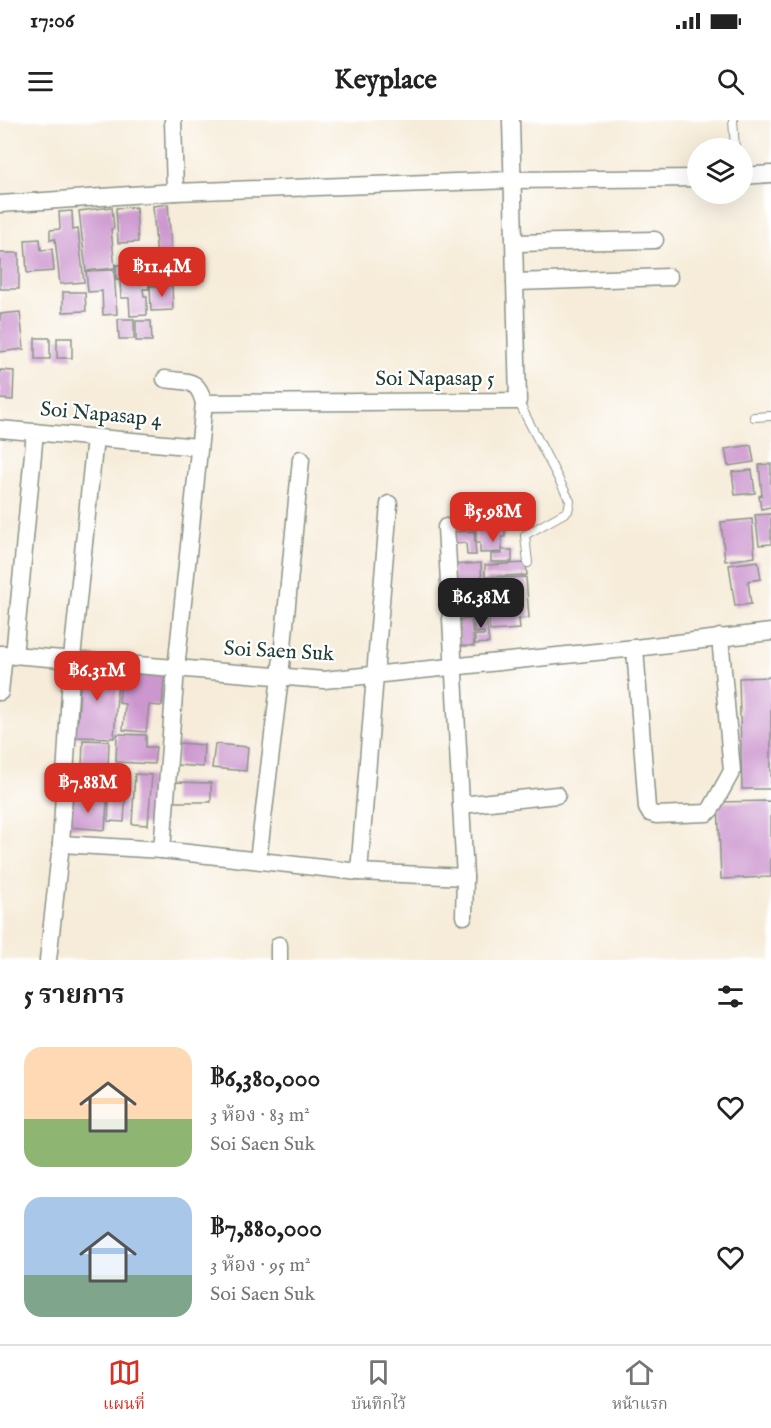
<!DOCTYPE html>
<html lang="th">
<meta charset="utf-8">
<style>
:root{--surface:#fff;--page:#f2f2f2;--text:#222;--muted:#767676;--line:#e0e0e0;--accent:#d93025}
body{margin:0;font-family:"IM FELL English","Noto Serif Thai",serif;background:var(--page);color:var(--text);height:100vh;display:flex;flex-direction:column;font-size:22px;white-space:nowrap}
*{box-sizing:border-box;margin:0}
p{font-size:20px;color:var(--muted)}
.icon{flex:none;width:33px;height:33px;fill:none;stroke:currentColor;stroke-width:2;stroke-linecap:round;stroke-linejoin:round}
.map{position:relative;height:840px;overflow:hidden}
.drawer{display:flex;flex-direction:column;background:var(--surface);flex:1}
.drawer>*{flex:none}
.controls{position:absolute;left:687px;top:18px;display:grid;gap:12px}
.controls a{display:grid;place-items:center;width:66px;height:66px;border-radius:50%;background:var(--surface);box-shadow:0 6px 24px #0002;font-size:30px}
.price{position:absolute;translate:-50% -51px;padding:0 14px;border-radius:12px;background:var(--accent);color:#fff;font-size:20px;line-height:39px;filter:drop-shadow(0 2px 3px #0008)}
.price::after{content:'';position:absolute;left:50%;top:36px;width:18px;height:14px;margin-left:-9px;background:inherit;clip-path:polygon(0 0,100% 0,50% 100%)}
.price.active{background:#222;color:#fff}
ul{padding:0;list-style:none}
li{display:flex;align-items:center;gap:18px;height:150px;padding:0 24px}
li span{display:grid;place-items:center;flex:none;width:168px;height:120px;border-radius:18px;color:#555}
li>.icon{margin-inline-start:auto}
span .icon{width:72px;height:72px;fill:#fffc;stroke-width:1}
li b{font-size:26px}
h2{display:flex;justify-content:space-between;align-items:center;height:72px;padding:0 24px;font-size:26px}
.status{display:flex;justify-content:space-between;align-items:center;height:42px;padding:0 30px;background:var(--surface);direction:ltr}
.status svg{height:16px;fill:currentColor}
header{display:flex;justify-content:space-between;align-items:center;height:78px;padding:0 24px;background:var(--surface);font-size:27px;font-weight:800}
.tabs{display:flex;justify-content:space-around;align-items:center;height:84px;border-top:2px solid var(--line);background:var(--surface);font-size:16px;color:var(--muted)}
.tabs a{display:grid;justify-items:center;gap:3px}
.tabs .active{color:var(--accent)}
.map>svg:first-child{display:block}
</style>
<div class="status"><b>17:06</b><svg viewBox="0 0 49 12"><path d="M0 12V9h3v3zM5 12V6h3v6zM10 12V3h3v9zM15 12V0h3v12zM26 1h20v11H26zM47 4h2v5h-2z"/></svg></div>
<header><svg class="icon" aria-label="menu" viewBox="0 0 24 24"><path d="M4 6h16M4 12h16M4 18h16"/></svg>Keyplace<svg class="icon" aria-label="search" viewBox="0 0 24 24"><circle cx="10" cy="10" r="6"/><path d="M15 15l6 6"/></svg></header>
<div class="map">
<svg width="771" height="840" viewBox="0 0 771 840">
<rect width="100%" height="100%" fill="#fff"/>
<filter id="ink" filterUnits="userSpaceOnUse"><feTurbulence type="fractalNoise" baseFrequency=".0167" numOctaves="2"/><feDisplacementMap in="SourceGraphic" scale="12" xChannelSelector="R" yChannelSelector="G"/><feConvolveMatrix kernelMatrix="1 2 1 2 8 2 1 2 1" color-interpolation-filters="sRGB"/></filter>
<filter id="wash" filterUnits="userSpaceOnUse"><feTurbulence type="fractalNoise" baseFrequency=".008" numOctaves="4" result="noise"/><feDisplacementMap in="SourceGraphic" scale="24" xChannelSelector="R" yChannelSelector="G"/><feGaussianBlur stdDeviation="1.35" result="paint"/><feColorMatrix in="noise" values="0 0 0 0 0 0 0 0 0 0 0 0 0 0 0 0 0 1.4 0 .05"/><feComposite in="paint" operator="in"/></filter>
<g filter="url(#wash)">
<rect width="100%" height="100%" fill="#f6ecd9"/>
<g id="blocks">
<g fill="#cc96cf">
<path d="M168 84 172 139 157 140 153 86Z"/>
<path d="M112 87 114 108 111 109 115 148 86 151 79 91Z"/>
<path d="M136 87 138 122 118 123 116 88Z"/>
<path d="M72 91 73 110 78 109 84 162 60 164 55 119 50 120V110L60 109 59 92Z"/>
<path d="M40 119 41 130 52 129 54 151 27 153 25 120Z"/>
<rect x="0" y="133" width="19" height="36"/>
<path d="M203 136 204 160 182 162 181 137Z"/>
<path d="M174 142 175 161 151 162 149 144Z"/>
<path d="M148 144 149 169H143L144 176H147V195L130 196 129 178H121L120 160H116V145Z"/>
<path d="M114 150 117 194 103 195 102 171 88 172 86 151Z"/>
<path d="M172 165 173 190 151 191 150 166Z"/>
<path d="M63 172H85L86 191 63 192Z"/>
<path d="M20 192 24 229 0 232V194Z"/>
<path d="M118 199H134V219H119Z"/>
<path d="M136 201H151L152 221H136Z"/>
<rect x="35" y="218" width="15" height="21"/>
<rect x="57" y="218" width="15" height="20"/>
<path d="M0 250 14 251 13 280 0 279Z"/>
<path d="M751 325 754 342 728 346 725 329Z"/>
<path d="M771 344V387L761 389 759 376 762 375 759 345Z"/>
<path d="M752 350 755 373 735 375 732 352Z"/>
<path d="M771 394V424L759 425 755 395Z"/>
<path d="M752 399 755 437 725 441 721 402Z"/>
<path d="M476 407H505V417H502V430H512V442H491V434H502V432L480 433V423H476Z"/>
<path d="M474 411 476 435H467L466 423 454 424V412Z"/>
<path d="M758 441 761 459 748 461 751 484 735 486 729 445Z"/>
<path d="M481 443 482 469 454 471 452 445Z"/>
<path d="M526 443 527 455 485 457V445Z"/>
<path d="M526 457 529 498 519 499 520 509 490 511 486 459Z"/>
<path d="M482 471 483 491 470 492V496L457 497 455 473Z"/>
<path d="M473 494H486L489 523 475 524V515H484V512L474 513Z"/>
<path d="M471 499 474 526H458V500Z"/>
<path d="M81 544 119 546 114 618 73 617V600H78Z"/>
<path d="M122 547 165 550 162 586 149 585 146 612 123 610 125 584 119 583Z"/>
<path d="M771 557V669H742L739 558Z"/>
<path d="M117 614 146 615V627H156L154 644 116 642Z"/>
<path d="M83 620 109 621 108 649 82 647Z"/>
<path d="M178 623 204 625 203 647 177 645Z"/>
<path d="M215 624 248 627 246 651 212 648Z"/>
<path d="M78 649 103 650V677H77Z"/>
<path d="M110 653 127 654 124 702 108 701Z"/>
<path d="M135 654 152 655 148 705 132 704Z"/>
<path d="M173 662 211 663V682H173Z"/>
<path d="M70 678 107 681 105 710 68 707Z"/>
<path d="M771 681V757L721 759 718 682Z"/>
</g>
</g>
</g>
<g filter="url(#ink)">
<use href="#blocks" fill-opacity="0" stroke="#8a9486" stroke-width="1.5"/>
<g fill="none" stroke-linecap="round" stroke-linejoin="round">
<g stroke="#8a9486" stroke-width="10">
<g id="lane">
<path d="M733 0 735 28"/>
<path d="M518 281 570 381 568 391 525 415 528 443"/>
<path d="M754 297 771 296"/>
</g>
</g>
<g stroke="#8a9486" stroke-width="19">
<g id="street">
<path d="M173 0 175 72"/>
<path d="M742 56 771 54"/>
<path d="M0 84 175 72 512 60 698 58"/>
<path d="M515 123 655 120"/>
<path d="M515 162 669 157"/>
<path d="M204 283 518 281 511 0"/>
<path d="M0 309 198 327"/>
<path d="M446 407 465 757 464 796"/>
<path d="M635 528 647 688 650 693 656 695 707 693 711 689 732 651 720 517"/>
<path d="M0 534 324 560 635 528 771 512"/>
<path d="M14 536 35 312"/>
<path d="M0 572 4 534"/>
<path d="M461 685 557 675"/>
<path d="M61 724 162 730 359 752 465 757"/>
<path d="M162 730 176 549 204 283C197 257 188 263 165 259"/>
<path d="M258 740 280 557 301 339"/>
<path d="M359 752 389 384"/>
<path d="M48 840 61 724 72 538 95 318"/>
<path d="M279 840V825"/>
</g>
</g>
<use href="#lane" stroke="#fff" stroke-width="8"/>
<use href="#street" stroke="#fff" stroke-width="16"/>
</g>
</g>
<g text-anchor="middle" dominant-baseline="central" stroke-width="4.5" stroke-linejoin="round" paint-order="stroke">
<g font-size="21" fill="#1f3d34" stroke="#fff">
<text x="435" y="259">Soi Napasap 5</text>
<text transform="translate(101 295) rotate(5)">Soi Napasap 4</text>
<text transform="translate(279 532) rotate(3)">Soi Saen Suk</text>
</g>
</g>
</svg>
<div class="controls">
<a><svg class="icon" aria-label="layers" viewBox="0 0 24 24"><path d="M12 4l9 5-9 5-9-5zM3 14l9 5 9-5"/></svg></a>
</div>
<b class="price" style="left:162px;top:178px">฿11.4M</b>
<b class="price" style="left:493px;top:423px">฿5.98M</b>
<b class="price active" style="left:481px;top:509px">฿6.38M</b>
<b class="price" style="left:97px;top:582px">฿6.31M</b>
<b class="price" style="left:88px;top:694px">฿7.88M</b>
</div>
<section class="drawer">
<h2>5 รายการ<svg class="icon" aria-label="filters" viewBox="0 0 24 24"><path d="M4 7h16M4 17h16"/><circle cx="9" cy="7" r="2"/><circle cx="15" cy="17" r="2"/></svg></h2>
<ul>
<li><span style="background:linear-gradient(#ffd9b3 60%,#8fb573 0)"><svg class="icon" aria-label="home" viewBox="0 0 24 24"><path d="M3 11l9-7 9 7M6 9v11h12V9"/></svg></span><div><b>฿6,380,000</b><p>3 ห้อง · 83 m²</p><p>Soi Saen Suk</p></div><svg class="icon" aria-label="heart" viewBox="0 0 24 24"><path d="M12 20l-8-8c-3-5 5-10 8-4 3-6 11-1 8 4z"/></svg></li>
<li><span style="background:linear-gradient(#a9c7e8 65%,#7fa58c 0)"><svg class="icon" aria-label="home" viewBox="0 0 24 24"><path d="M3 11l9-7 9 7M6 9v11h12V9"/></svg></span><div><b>฿7,880,000</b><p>3 ห้อง · 95 m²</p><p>Soi Saen Suk</p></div><svg class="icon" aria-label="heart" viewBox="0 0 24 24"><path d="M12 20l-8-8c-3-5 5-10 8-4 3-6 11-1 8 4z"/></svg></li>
</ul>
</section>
<nav class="tabs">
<a class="active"><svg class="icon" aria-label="map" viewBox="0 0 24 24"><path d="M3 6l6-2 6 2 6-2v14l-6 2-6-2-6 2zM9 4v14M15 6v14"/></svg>แผนที่</a>
<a><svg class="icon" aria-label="saved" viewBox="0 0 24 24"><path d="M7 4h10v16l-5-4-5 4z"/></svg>บันทึกไว้</a>
<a><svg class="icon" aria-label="home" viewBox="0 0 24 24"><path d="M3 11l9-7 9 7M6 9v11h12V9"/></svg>หน้าแรก</a>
</nav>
